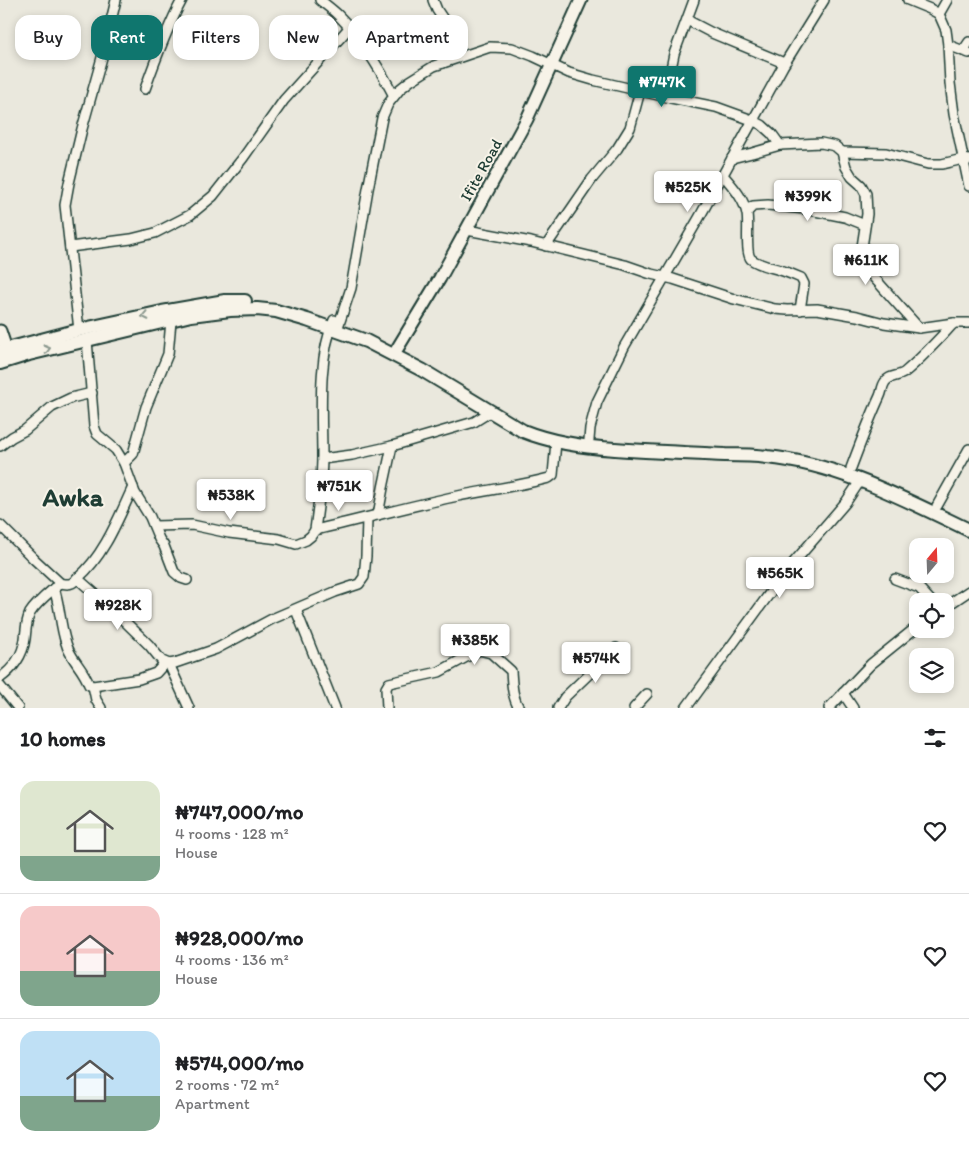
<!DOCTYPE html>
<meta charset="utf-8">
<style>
:root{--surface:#fff;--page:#f6f6f6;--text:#202124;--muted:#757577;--line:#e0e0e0;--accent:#0f766e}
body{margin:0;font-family:Itim,sans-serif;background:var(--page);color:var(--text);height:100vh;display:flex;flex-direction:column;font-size:19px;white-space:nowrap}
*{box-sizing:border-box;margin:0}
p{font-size:16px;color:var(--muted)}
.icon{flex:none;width:28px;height:28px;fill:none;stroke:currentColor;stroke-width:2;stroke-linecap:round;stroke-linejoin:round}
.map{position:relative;height:708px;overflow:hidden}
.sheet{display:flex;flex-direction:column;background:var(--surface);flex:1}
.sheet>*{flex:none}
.hud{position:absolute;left:15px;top:15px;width:500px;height:45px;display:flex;gap:10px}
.needle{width:32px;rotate:19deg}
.fabs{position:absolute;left:909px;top:538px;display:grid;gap:10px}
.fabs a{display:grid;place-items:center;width:45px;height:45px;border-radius:10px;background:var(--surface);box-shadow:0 2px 8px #0003;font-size:25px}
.price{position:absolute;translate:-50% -42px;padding:0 11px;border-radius:5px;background:#fff;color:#222;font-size:16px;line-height:32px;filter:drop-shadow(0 1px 2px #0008)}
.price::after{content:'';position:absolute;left:50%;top:30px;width:15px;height:11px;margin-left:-8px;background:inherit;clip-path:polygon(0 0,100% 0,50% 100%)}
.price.current{background:var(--accent);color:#fff}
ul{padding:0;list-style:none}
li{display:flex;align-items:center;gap:15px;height:125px;padding:0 20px}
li+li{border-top:1px solid var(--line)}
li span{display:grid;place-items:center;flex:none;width:140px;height:100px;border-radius:15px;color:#555}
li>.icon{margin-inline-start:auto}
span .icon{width:60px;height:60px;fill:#fffc;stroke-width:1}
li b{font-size:21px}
h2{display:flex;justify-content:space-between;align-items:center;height:60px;padding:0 20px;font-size:21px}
.tag{padding:0 18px;border-radius:15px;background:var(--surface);box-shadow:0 2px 8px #0003;font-size:18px;line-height:45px}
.tag.current{background:var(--accent);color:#fff}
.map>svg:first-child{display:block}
</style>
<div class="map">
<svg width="969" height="708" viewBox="0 0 969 708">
<rect width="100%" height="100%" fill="#eae8dd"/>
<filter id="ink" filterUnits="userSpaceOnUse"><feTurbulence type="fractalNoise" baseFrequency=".02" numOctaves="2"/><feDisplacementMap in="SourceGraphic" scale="10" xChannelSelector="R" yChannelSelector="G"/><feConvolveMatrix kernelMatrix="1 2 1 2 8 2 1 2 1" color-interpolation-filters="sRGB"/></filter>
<g filter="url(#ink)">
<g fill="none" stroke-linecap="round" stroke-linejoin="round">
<g stroke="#1f3d34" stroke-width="12">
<g id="street">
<path d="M320 0C326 5 333 10 338 15 361 38 379 67 394 96"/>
<path d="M433 0 437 10 445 22V30L440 49 443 63"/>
<path d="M908 0 930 9 939 14 946 30 948 45 950 83 954 114 969 186"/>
<path d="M939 14 947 0"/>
<path d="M687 20 712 33 784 63"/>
<path d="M948 45 969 53"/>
<path d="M963 51 969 42"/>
<path d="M145 89C156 58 167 28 182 0"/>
<path d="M671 98 668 83 674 54 694 0"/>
<path d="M842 152 886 153 928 164H942L963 159 969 160"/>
<path d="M732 158 752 153 780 145 821 143 835 146 842 152 846 167 852 177 861 185 866 194 867 214 862 247 863 262 869 272 919 328"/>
<path d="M723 175C732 186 744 198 747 214 749 223 745 253 751 259 758 265 771 267 780 270 787 272 794 275 801 278L804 284 800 310"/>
<path d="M747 212 753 206 768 205 805 209 845 217 865 225"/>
<path d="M467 230 531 242 625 265 651 274 673 279 734 299 775 309 787 310 817 309 857 316 884 323 919 328 954 323H969"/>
<path d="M546 246 592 179 617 149 630 128 640 91"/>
<path d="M70 247 131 239 155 233 190 215 213 196 243 158 284 100 349 28"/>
<path d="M79 330 65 205 69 183 82 129 103 54 116 0"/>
<path d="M337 330 351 288 368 189 382 118 388 104 400 89 410 81 434 66 490 47 512 48 533 56 569 73 593 80 671 98 716 107 752 120 762 125 772 134 780 145"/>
<path d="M87 340 94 426 97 434 116 450 124 463 135 493 150 517 159 539 164 546 174 572 181 578 187 580"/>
<path d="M589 440 590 428 597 402 624 347 699 218 783 66 824 0"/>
<path d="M0 446 12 437 25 430 52 407 71 398 92 393"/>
<path d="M322 459 352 455 392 446"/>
<path d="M124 463 133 454 146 407 168 354 171 321"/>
<path d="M851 468C860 444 869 420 880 396 882 392 882 386 885 382 889 375 899 377 905 372 923 357 938 340 954 323"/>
<path d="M937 506 969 449"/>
<path d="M378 515 383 488 392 446 474 422 490 412"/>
<path d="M0 525 34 559 60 583C64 584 68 585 72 583 74 582 76 579 78 578 104 556 119 517 133 487"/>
<path d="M154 526 192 525 229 533 279 539 296 544 306 540 311 536 315 530C318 506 322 481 322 457 322 414 317 359 334 320"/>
<path d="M315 530C363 519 410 506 458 496 488 490 519 486 549 478L553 475 556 442"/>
<path d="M77 578 110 607 149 645 162 661 169 664 175 663 216 649 272 619 335 592 359 584 364 577 366 556 367 518"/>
<path d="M895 579 919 588 931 601"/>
<path d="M54 588C60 606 60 625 66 643 70 659 84 669 89 685L93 686 139 679 156 673 165 663"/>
<path d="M945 607 969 591"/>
<path d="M296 610 335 708"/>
<path d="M169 664 189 708"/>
<path d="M0 678C13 669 23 655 25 639 26 631 26 621 30 613 37 602 49 593 58 585"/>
<path d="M0 686 18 708"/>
<path d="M93 686 96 700 101 708"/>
<path d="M843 693 853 708"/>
<path d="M387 708 386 688 389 683 439 672 479 650 491 653 511 671C512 683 512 697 519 708"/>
<path d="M558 708 565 697 616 648"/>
<path d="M634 708 647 694"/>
<path d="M686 708 783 575 846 502 860 481"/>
<path d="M829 708 871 664 918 626"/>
</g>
</g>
<g stroke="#1f3d34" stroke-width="15">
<g id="secondary">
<path d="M0 331 9 358"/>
<path d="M397 349 440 278 527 119 581 0"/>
</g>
</g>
<g stroke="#1f3d34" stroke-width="16">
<g id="primary">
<path d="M0 352 7 349 79 330 162 312 225 301H245"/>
<path d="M0 363 29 354 191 315 230 310 257 309 276 311 307 320 366 341 422 370 523 431C553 443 583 447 615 449 652 452 689 453 725 455 739 455 753 455 767 457 839 464 904 499 969 530"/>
</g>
</g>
<use href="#street" stroke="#f7f3e8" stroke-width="9"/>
<use href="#secondary" stroke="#f7f3e8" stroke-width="11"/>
<use href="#primary" stroke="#f7f3e8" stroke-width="12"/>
</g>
<defs><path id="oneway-chevron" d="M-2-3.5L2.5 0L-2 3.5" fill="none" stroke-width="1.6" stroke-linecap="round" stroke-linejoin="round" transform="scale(1.25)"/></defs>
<g stroke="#8b988e">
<use href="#oneway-chevron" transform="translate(145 316) rotate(168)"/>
<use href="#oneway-chevron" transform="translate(47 349) rotate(-14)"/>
</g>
</g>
<g text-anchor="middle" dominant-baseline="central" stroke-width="4" stroke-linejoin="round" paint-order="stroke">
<g font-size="16" fill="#1f3d34" stroke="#f7f3e8">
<text transform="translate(481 170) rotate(-61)">Ifite Road</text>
</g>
<g font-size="26" font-weight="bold" fill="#1f3d34" stroke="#f7f3e8">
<text x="73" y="497">Awka</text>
</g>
</g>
</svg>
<div class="fabs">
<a><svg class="needle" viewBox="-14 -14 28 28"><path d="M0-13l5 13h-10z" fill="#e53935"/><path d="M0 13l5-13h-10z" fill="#757577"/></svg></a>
<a><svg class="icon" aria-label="locate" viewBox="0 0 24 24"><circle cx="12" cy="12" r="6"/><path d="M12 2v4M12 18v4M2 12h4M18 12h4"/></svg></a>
<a><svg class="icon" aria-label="layers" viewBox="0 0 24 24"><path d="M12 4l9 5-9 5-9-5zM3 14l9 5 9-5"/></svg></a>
</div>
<b class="price current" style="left:662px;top:108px">₦747K</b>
<b class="price" style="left:688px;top:213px">₦525K</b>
<b class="price" style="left:808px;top:222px">₦399K</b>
<b class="price" style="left:866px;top:286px">₦611K</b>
<b class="price" style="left:339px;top:512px">₦751K</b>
<b class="price" style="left:231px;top:521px">₦538K</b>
<b class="price" style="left:780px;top:599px">₦565K</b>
<b class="price" style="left:118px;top:631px">₦928K</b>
<b class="price" style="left:475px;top:666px">₦385K</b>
<b class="price" style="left:596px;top:684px">₦574K</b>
<div class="hud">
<a class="tag">Buy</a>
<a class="tag current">Rent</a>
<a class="tag">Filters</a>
<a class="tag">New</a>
<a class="tag">Apartment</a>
</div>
</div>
<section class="sheet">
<h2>10 homes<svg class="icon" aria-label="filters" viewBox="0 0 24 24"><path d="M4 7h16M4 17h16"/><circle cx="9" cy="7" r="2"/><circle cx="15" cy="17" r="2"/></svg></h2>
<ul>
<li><span style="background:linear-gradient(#dfe7d0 75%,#7fa58c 0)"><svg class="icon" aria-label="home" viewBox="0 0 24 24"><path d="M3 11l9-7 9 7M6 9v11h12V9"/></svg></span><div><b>₦747,000/mo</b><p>4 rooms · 128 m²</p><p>House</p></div><svg class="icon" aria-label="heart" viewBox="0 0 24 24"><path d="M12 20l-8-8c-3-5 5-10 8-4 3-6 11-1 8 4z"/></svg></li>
<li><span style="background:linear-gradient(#f6c9c9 65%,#7fa58c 0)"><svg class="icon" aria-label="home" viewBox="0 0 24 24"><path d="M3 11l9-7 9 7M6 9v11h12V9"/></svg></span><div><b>₦928,000/mo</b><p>4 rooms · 136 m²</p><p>House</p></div><svg class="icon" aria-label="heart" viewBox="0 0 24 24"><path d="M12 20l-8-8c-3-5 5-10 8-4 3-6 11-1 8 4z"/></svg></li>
<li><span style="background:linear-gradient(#bfe0f5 65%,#7fa58c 0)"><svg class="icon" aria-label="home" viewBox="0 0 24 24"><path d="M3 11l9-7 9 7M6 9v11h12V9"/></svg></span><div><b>₦574,000/mo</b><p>2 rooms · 72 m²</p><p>Apartment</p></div><svg class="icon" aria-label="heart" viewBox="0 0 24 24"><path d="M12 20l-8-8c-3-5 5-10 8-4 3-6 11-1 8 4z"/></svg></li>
</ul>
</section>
